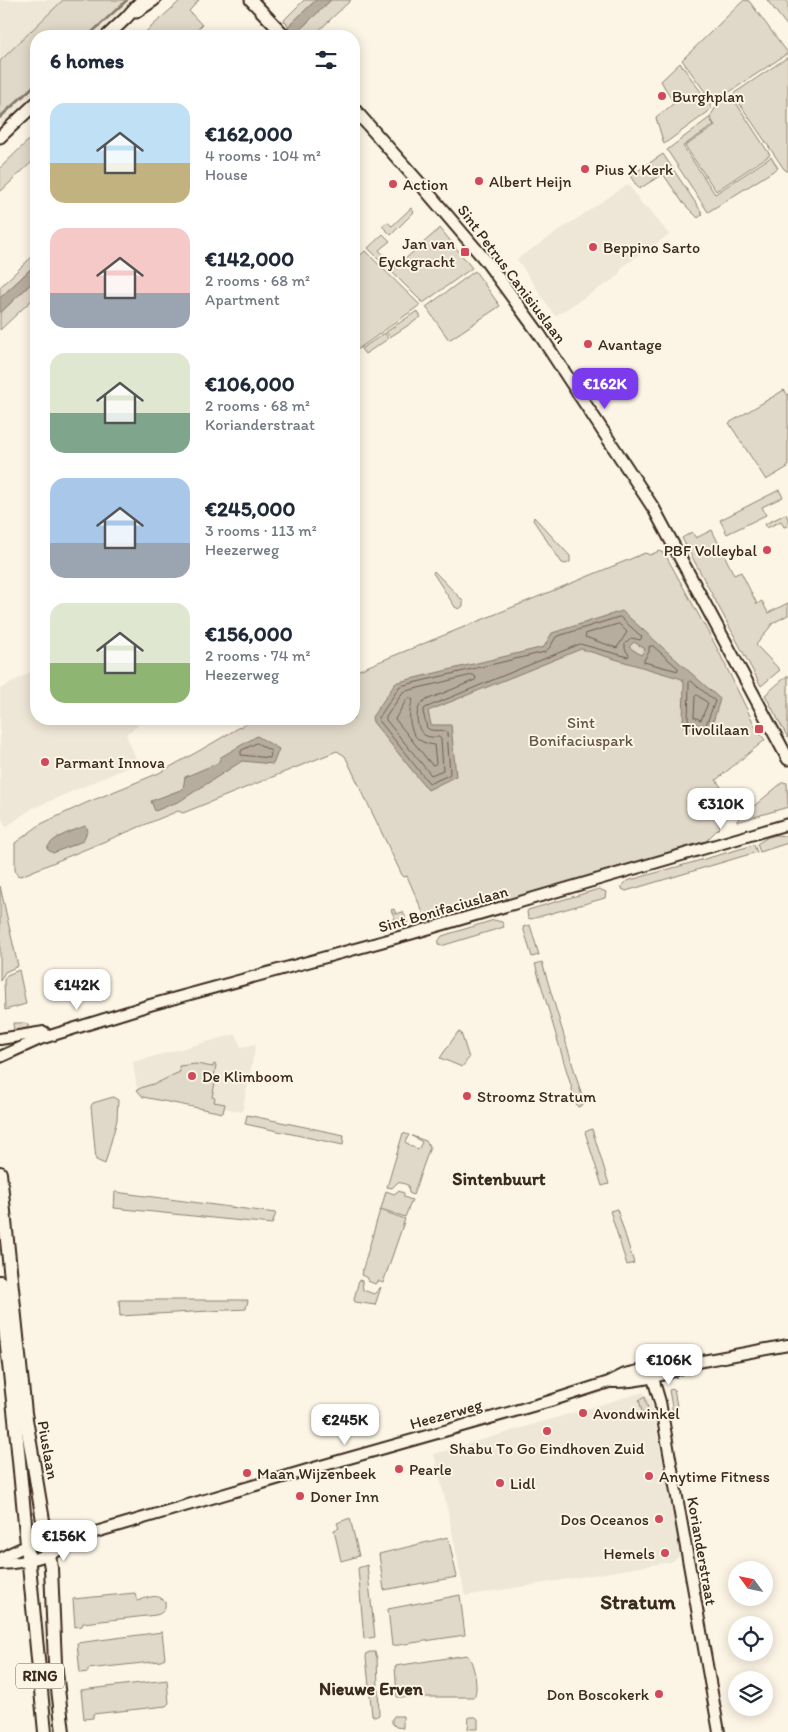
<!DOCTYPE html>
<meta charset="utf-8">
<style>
:root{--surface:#fff;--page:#f6f6f7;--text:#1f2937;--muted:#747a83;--accent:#7c3aed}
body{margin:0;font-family:Itim,sans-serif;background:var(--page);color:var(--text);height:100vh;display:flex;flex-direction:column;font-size:19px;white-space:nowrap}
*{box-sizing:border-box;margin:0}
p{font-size:16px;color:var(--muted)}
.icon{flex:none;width:28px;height:28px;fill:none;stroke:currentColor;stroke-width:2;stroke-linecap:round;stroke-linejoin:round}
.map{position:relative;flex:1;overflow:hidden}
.panel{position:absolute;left:30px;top:30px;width:330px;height:695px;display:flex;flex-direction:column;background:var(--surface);border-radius:20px;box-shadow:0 2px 12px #0003}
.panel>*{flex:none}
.needle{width:32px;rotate:303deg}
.controls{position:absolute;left:728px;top:1561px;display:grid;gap:10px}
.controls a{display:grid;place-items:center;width:45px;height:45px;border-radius:50%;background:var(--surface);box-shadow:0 2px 12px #0003;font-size:25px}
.price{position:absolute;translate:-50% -42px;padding:0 11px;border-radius:10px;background:#fff;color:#222;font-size:16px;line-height:32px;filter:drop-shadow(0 1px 2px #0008)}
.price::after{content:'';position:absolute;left:50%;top:30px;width:15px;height:11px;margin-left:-8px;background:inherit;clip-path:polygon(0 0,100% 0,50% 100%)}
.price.active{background:var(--accent);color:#fff}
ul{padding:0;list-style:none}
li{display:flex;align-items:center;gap:15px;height:125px;padding:0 20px}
li span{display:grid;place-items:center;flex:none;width:140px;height:100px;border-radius:15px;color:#555}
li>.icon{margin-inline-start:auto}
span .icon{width:60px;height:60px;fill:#fffc;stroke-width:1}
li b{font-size:21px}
h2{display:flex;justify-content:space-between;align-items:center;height:60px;padding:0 20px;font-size:21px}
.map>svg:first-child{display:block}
</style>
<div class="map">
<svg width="788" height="1732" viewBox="0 0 788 1732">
<rect width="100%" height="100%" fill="#fcf5e5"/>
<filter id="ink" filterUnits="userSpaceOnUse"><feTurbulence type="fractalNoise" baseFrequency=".02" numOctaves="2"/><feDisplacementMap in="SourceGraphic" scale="10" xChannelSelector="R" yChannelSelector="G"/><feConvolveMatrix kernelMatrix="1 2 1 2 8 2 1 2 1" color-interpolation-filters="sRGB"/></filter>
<g filter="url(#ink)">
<g fill="#eee6d6">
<path d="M0 0H148L109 36H36V103L0 136Z"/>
<path d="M628 184 645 208 648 207 669 235 623 266 617 277 555 316 517 259Z"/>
<path d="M36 669V719H131L138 726 126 734 138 763 31 809 6 827 0 815V689Z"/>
<path d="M236 1034 241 1047 256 1044 242 1112 225 1108 223 1113 143 1097 137 1090 133 1062Z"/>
<path d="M643 1392 651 1401 681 1555 671 1562 465 1596 448 1512 434 1454Z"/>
</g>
<g fill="#e0d8c8" stroke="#8e8173">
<path d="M63 0H127L88 36H36V85L0 119V61Z"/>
<path d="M181 0H199L189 11 202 25 190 36H141Z"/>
<path d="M304 0H316L289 26 284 21 285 19Z"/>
<path d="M331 0H351L313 36H298L296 33Z"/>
<path d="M744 0 749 1 788 53 713 103 682 60Z"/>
<path d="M767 0H786L788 2V27Z"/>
<path d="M788 57V172L784 169 733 94Z"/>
<path d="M680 63 709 103 711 108 708 112 664 144 656 118 673 104V102L661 81Z"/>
<path d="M731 95 770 155 716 191 685 146 715 126 710 117 717 105Z"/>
<path d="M709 118 714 125 683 146 715 194 771 157 778 168 708 212 667 150Z"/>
<path d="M36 133V158L0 192V168Z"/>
<path d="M663 154 703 214 698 218 683 203 663 174 639 189 630 176Z"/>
<path d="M411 208 414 212 391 235 382 226 387 222 392 226Z"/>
<path d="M440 228 472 268 423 303 368 248 383 234 390 241 379 250 395 268Z"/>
<path d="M365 251 420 305 354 352V261Z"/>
<path d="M36 253V264L0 298V287Z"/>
<path d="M475 271 500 306 449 340 426 307Z"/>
<path d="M36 279V296L0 330V313Z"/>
<path d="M417 311 421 317 390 337 386 332Z"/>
<path d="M385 333 388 339 365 354 361 349Z"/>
<path d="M784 390 788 395V467L766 480 729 423Z"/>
<path d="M779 490 783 497 762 507 766 515 727 534 720 520Z"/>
<path d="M786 514 788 519V526L784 527 781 521 767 528 765 524Z"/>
<path d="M534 517 570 556V562L566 564 562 563 533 520Z"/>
<path d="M712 530 734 575 741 572 757 604 762 601 768 613 788 603V615L773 623 756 645 780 670 761 686 682 538 692 532 696 538Z"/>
<path d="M659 551 665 554 718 650 757 730 765 740 716 780 721 787 708 797 713 805 720 827 706 841 507 900 505 895 431 918 424 915 407 876 404 877 402 875 345 756 337 751 183 813 178 811 21 876 17 875 15 870V843L41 824 86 803 159 773 197 752 254 719H354V672L645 553 650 555Z"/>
<path d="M434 571 463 601V606L459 609 455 607 433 573Z"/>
<path d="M788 675V738L765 695Z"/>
<path d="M783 782 787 783 788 807 737 822V820Z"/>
<path d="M776 835 788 836V843L760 852 757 844 768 837Z"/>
<path d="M754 845 757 852 626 891 622 889V886L627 881Z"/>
<path d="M0 886 18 966 5 972 0 981Z"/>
<path d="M599 889 606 892 605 898 531 919 528 918 527 912 528 910Z"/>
<path d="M394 909 396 914 403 912 408 923 394 926 392 920 395 918 391 910Z"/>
<path d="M494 920 502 922 504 927 441 946 438 944V942L442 936Z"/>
<path d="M530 925 539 955 532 957 523 927Z"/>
<path d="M542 962 584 1103 579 1107 577 1106 535 964Z"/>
<path d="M19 970 26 1004 5 1010 4 980 7 975Z"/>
<path d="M13 1023H25L29 1026 22 1031 14 1033Z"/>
<path d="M458 1032 461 1033 469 1058 462 1067 440 1058Z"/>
<path d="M196 1064 213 1067 214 1064 216 1065 214 1077 216 1078 212 1097 215 1098 214 1102 225 1104 223 1113 143 1097 137 1090C144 1086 150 1085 157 1083 164 1080 172 1075 180 1072L179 1066Z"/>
<path d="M113 1097 118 1100 117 1120 105 1164 96 1160 91 1106 93 1103Z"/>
<path d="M247 1115 344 1135 343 1145 245 1124Z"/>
<path d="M592 1129 609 1184 602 1186 585 1132Z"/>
<path d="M403 1133 409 1135 405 1142 418 1150 422 1142 412 1136 426 1141 430 1147 413 1195 409 1193 408 1185 398 1182 392 1188 387 1187Z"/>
<path d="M386 1191 394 1194 398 1191 404 1193V1197L412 1200 405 1217 381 1209Z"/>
<path d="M115 1192 276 1213 272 1224 114 1208Z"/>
<path d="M617 1209 634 1263 627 1265 610 1211Z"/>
<path d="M380 1210 405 1219 383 1283 378 1281 375 1284 368 1281V1278L361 1275Z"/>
<path d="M359 1280 362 1281 363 1290 374 1294 381 1287 375 1305 355 1302 354 1299Z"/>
<path d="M119 1300H248L246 1309 120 1316Z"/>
<path d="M674 1389 678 1412 673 1413 669 1390Z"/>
<path d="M645 1397 650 1418 644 1419 639 1400Z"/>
<path d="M350 1518 359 1556 341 1561 334 1530 339 1528 337 1523Z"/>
<path d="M448 1537 457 1577 384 1590 379 1554Z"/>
<path d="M367 1565 375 1637 364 1639 358 1568Z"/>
<path d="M135 1593 137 1601C147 1598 158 1592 165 1602 166 1610 163 1613 156 1615L83 1623 82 1626 75 1627 73 1599Z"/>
<path d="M460 1595 465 1635 392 1646 388 1609Z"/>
<path d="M162 1632 165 1658 161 1661 88 1669V1672L80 1673 77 1643Z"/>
<path d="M370 1652H375L377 1658 379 1715 375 1717 372 1715 366 1657 367 1653Z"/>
<path d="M467 1655C474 1661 479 1690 474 1697H397L395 1666Z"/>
<path d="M167 1680 169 1703 166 1706 93 1714V1718L84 1719 81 1690Z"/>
<path d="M394 1716H403V1728L396 1727 392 1723V1719Z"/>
<path d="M469 1717H476L478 1719V1729H468Z"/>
</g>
<g fill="#b7ad9e" stroke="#85796b" fill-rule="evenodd">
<path d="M316 0H331L293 36H278Z"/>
<path d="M36 264V279L0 313V298Z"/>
<path d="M622 611 720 699 710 732 706 733 685 728 683 725 684 683 682 679 581 649 428 711 431 725H451L456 776 428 790 373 722 372 717 395 684 398 682 544 647 552 633ZM634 642 645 649 641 655 629 647Z"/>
<path d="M257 736 279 749 273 764 242 761 180 801 155 811 151 801 183 789 185 777 218 763 221 757Z"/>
<path d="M85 826 88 829 83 841 53 853 47 849C51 837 73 831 85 826Z"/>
</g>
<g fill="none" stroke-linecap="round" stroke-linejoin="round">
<g stroke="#6d5e51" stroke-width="1">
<path d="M620 617 642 637 640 640 632 638 625 644V649L629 655 628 657 580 644 425 708 423 712 427 728C433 733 441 728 447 732L450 773 449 775 431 783 428 782 378 719 400 686 545 652 550 647 556 637Z"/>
<path d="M619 624 627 632 617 648 585 637 586 634Z"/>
<path d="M653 646 678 668V671L644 662V660L649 652V647Z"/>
<path d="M473 675 476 677 475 680 424 701C415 707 415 726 423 734 428 738 434 737 439 737L441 739 443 770 431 775 386 720V717L403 692Z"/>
<path d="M691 681 715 701 705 728 688 722 689 683Z"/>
<path d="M697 695 708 703 701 720 694 717 695 697Z"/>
<path d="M410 698 413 700C408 711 408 730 418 739 423 743 429 744 434 745L436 763 434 765 431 764 395 719 407 699Z"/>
<path d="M257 743 271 751 270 758 241 755V751Z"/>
</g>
<g stroke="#85796b" stroke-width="2.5">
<path d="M88 36 127 0"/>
<path d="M0 117 36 84"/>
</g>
<g stroke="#3b2a1e" stroke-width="14">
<g id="tertiary">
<path d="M0 1039 44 1032"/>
<path d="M0 1057 40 1039 150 1005 410 934 788 824"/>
<path d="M650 1368 660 1402 719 1732"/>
<path d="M613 1382C639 1382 668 1375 691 1364"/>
<path d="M0 1559C27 1542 57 1538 89 1534L314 1468 550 1401 609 1382 625 1374 676 1362 692 1363 788 1345"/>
<path d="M0 1564C30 1563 60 1552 86 1536"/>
</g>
</g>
<g stroke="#3b2a1e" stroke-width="15">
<g id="secondary">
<path d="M251 0 285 36"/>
<path d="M136 12 154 0"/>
<path d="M107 36 126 18 142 0"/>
<path d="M354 109 423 187 486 261 540 335 654 509 788 759"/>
<path d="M0 137 36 103"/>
</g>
</g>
<g stroke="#3b2a1e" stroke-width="16">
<g id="primary">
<path d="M0 1173 25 1413 51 1568 55 1663 63 1732"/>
<path d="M0 1282 15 1419 45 1732"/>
</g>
</g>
<use href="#tertiary" stroke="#fcf5e5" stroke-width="10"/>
<use href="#secondary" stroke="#fcf5e5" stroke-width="11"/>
<use href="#primary" stroke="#fcf5e5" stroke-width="12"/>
</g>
</g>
<g fill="#d1495b" stroke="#fcf5e5" stroke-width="2">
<circle cx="662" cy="96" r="5"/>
<circle cx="585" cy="169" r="5"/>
<circle cx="479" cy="181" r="5"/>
<circle cx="393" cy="184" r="5"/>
<circle cx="593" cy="247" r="5"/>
<rect x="460" y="247" width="10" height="10" rx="2.5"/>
<circle cx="588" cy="344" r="5"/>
<circle cx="767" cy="550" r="5"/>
<rect x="754" y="724" width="10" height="10" rx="2.5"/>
<circle cx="45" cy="762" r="5"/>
<circle cx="192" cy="1076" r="5"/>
<circle cx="467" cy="1096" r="5"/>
<circle cx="583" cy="1413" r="5"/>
<circle cx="547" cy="1431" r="5"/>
<circle cx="399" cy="1469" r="5"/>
<circle cx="247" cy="1473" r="5"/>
<circle cx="649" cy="1476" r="5"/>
<circle cx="500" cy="1483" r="5"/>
<circle cx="300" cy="1496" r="5"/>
<circle cx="659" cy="1519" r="5"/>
<circle cx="665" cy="1553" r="5"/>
<circle cx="659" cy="1694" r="5"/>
</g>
<g text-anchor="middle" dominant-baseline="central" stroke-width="4" stroke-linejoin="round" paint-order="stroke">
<rect fill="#fcf5e5" stroke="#75675a" stroke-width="1" x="16" y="1663.5" width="48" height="25" rx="4"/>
<g font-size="15" font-weight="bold" fill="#3b2a1e">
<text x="40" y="1676">RING</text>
</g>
<g font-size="16" fill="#3b2a1e" stroke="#fcf5e5" text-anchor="start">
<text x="672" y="96">Burghplan</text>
<text x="595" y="169">Pius X Kerk</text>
<text x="489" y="181">Albert Heijn</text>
<text x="403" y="184">Action</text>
<text x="455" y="243" text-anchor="end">Jan van<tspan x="455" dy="18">Eyckgracht</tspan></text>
<text x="603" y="247">Beppino Sarto</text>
<text x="598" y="344">Avantage</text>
<text x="757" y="550" text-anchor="end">PBF Volleybal</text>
<text x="749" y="729" text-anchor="end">Tivolilaan</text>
<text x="55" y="762">Parmant Innova</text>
<text x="202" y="1076">De Klimboom</text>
<text x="477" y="1096">Stroomz Stratum</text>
<text x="593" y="1413">Avondwinkel</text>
<text x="547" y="1448" text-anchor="middle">Shabu To Go Eindhoven Zuid</text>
<text x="409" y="1469">Pearle</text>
<text x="257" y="1473">Maan Wijzenbeek</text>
<text x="659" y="1476">Anytime Fitness</text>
<text x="510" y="1483">Lidl</text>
<text x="310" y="1496">Doner Inn</text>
<text x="649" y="1519" text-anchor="end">Dos Oceanos</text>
<text x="655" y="1553" text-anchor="end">Hemels</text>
<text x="649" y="1694" text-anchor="end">Don Boscokerk</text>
</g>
<g font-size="16" fill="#3b2a1e" stroke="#fcf5e5">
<text transform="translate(512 274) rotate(53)">Sint Petrus Canisiuslaan</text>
<text transform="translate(443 909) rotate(-16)">Sint Bonifaciuslaan</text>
<text transform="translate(446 1414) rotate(-16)">Heezerweg</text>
<text transform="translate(48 1450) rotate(80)">Piuslaan</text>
<text transform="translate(702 1551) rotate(80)">Korianderstraat</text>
</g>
<g font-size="16" fill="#645648" stroke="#fcf5e5">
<text x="581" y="722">Sint<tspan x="581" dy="18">Bonifaciuspark</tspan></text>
</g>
<g font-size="18" font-weight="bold" fill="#3b2a1e" stroke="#fcf5e5">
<text x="499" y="1179">Sintenbuurt</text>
<text x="371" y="1689">Nieuwe Erven</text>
</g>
<g font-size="21" font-weight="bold" fill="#3b2a1e" stroke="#fcf5e5">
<text x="638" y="1601">Stratum</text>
</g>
</g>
</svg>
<div class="controls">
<a><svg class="needle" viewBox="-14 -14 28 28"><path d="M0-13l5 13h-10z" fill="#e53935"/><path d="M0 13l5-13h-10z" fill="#747a83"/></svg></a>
<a><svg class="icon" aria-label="locate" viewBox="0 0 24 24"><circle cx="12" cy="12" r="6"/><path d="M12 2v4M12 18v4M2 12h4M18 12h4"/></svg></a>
<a><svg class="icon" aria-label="layers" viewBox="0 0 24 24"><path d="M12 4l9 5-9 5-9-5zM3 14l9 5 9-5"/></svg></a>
</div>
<b class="price active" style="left:605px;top:410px">€162K</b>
<b class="price" style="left:721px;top:830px">€310K</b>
<b class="price" style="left:77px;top:1011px">€142K</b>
<b class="price" style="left:669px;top:1386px">€106K</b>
<b class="price" style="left:345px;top:1446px">€245K</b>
<b class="price" style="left:64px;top:1562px">€156K</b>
<section class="panel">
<h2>6 homes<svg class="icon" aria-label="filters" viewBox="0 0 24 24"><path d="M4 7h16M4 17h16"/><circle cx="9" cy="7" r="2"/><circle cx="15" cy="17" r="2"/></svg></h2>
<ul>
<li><span style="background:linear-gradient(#bfe0f5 60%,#c2b280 0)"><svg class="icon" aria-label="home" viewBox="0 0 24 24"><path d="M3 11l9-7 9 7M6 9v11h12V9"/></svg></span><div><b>€162,000</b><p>4 rooms · 104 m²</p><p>House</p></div></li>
<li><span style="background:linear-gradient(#f6c9c9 65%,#9aa5b1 0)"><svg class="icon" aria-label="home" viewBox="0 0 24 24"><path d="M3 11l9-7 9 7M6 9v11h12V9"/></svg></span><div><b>€142,000</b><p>2 rooms · 68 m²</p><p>Apartment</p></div></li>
<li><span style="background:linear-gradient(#dfe7d0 60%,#7fa58c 0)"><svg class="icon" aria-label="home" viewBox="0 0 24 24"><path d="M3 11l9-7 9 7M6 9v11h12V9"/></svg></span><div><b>€106,000</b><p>2 rooms · 68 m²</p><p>Korianderstraat</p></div></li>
<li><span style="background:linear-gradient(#a9c7e8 65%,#9aa5b1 0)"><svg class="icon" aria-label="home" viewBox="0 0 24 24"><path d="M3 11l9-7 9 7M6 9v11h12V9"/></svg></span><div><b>€245,000</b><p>3 rooms · 113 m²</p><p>Heezerweg</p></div></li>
<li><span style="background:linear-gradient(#dfe7d0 60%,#8fb573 0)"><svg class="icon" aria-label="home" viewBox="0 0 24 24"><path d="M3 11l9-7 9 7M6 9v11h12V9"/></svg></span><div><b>€156,000</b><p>2 rooms · 74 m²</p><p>Heezerweg</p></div></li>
</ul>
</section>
</div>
